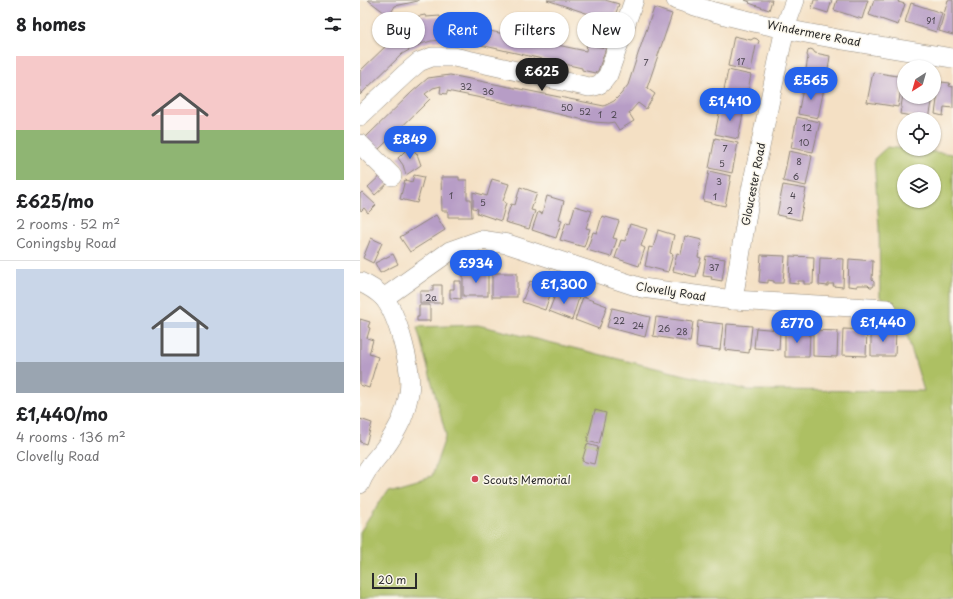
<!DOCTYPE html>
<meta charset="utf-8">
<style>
:root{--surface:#fff;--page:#f6f6f6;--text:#202124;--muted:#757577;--line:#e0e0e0;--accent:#2563eb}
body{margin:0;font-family:"Playpen Sans",sans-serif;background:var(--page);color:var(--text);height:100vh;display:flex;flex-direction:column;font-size:15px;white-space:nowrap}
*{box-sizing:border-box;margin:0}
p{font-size:13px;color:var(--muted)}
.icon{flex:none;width:22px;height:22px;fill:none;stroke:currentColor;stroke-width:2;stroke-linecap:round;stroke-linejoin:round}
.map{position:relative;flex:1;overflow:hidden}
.sheet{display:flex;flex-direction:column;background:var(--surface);width:360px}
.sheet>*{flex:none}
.banner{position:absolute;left:12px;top:12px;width:380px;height:36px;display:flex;gap:8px}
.needle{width:26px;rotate:217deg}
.buttons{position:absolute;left:537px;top:60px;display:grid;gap:8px}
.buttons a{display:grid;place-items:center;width:44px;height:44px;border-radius:50%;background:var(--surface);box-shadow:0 1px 3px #0004;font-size:20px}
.scale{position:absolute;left:12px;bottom:10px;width:45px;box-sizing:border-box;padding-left:4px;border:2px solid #2b2b2b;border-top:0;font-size:11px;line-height:14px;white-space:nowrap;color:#2b2b2b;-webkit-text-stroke:3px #fbf7ec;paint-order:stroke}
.price{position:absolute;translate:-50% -34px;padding:0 9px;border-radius:14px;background:var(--accent);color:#fff;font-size:13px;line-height:26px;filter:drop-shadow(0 1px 2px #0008)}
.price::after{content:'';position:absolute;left:50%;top:24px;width:12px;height:9px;margin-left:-6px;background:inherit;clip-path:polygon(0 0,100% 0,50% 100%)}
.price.selected{background:#222;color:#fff}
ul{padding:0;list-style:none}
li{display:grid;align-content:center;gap:8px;height:212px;padding:0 16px}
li+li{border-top:1px solid var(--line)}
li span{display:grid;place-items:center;height:124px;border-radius:0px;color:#555}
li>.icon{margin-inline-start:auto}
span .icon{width:72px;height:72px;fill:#fffc;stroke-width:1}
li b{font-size:17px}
h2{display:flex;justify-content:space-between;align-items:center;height:48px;padding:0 16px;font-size:17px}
.chip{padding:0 14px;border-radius:18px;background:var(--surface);box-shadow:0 1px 3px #0004;font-size:14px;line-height:36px}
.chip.selected{background:var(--accent);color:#fff}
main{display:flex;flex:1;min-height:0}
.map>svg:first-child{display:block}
</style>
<main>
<section class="sheet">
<h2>8 homes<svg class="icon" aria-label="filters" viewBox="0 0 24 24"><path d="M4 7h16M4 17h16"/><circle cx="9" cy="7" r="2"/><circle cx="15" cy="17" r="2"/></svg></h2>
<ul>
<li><span style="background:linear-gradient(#f6c9c9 60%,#8fb573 0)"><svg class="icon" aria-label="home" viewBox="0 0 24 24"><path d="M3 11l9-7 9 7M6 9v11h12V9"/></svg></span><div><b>£625/mo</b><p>2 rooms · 52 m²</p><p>Coningsby Road</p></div></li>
<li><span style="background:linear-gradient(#c9d6e8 75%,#9aa5b1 0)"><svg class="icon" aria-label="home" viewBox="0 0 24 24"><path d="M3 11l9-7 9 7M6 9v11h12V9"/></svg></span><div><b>£1,440/mo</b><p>4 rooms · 136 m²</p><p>Clovelly Road</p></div></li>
</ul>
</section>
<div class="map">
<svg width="593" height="599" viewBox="0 0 593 599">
<rect width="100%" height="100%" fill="#fbf7ec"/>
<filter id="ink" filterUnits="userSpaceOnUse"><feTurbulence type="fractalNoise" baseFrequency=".025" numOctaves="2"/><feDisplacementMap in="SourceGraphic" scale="8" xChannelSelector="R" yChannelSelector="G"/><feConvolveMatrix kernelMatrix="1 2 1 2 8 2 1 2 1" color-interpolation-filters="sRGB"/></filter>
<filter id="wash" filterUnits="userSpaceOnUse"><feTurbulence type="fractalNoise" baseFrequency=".012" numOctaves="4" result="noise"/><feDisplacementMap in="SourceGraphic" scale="16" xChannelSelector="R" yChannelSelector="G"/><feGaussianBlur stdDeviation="0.9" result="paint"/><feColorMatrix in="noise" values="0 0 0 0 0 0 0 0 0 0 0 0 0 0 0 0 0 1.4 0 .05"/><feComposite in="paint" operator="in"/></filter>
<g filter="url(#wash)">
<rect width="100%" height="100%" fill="#f4e0c4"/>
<path fill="#adc064" stroke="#6c7648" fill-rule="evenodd" d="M527 147 593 154V599H0V532L29 488 72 476 86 435 57 327 118 325 387 390 564 391 543 322 520 297 519 227 514 159ZM544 171H574V201H544Z"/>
<g id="blocks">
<g fill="#b79dc6">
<path d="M8 0H58V1L35 6 29 16Z"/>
<path d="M187 0H245L259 4 253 22Z"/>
<path d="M385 0H412L409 10 389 3 390 2Z"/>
<path d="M454 0H472L468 13 452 8Z"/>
<path d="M477 0H508L502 19 474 10Z"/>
<path d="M514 0H539L538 2 545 4 538 25 509 15Z"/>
<path d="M588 0H593V35L579 31Z"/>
<path d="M551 3 582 13 576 32 545 22Z"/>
<path d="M294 8 312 14 287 88 295 94 286 109 278 103 269 113 274 121 259 130 254 122 249 123 233 122 185 111 87 91V94L80 93 81 86 73 88 65 94 70 99 64 105 17 151 5 138 52 92 68 78 90 75 244 106 254 101 261 94 268 85 278 54Z"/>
<path d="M65 15 66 17 80 16 81 22 88 23V15L101 16V25L226 51 227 44 246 48 238 71 235 73 222 70V68L116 44 93 40H83L71 41 61 44 51 49 42 54 0 95V71L30 42 42 34 38 27 43 23 47 31 54 28 50 18Z"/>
<path d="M374 36 391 40 394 38 397 39 399 41 398 44 396 46 391 71 368 66Z"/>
<path d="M450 49 453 50 455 53 470 56 466 84 444 81 448 57 447 55 448 51Z"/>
<path d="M368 70 391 75 385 105 362 100Z"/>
<path d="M513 72 543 77 538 107 507 102Z"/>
<path d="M581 82 590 83 589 86 593 87V108L584 107 583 116 575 114 579 85H581Z"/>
<path d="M444 84 464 88 458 118 438 114Z"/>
<path d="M543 94H544V97H573L569 119 540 114Z"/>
<path d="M361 104 384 109 378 139 355 134Z"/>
<path d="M437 117 460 122 453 152 431 148Z"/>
<path d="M355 138 378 143 372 173 349 168Z"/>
<path d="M50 146 57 154 61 165 46 175 43 165 38 158Z"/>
<path d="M429 151 452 156 446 186 423 181Z"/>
<path d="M349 171 371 176 365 206 343 201Z"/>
<path d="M22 174 29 182 15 195 8 187Z"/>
<path d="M54 175 64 177 57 203 40 199 45 180 52 182Z"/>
<path d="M81 177H99V180H107V199H111L112 217H88V211H82Z"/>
<path d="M132 179 149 184 143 201 146 203 141 221 117 213 118 209 113 208V192L127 196Z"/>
<path d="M423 185 446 189 440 220 417 215Z"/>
<path d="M160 187 177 193 171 210 175 211 169 229 145 222 151 204 155 205Z"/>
<path d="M2 192 16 205 8 213 4 208 1 211 0 209V194Z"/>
<path d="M187 196 204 201 199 219 202 220 196 238 172 230 178 212 182 214Z"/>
<path d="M215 206 232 211 226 228 230 229 224 247 200 240 206 222 210 223Z"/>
<path d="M76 215 85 230 50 252 40 237Z"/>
<path d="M242 216 259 221 253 238 257 239 251 257 227 250 233 232 237 233Z"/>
<path d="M270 224 287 229 281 246 285 248 279 266 255 258 261 240 265 241Z"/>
<path d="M298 230 314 235 310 253 313 254 308 272 285 266 289 247 293 248Z"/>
<path d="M325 236 342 240 338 257 341 258 336 277 313 271 317 253 321 254Z"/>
<path d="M11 238 22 243 13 263 3 258Z"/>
<path d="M33 254 38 264 20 273 15 263Z"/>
<path d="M401 255 425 256 423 283H414V281L408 280V283L399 282Z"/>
<path d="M346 256 365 259 362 281 351 279 352 277 343 276Z"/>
<path d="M430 256 454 257 453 284H444V281H438V284L429 283Z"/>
<path d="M460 258 484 259 483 287 473 286 474 284H468V286L459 285Z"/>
<path d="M489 259 513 261 512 280 514 282V285L513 287H510L508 285H497V287L488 286Z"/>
<rect x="103" y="272" width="25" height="24"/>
<rect x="132" y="273" width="25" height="24"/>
<path d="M94 281H101V299L90 298V289H94Z"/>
<path d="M170 281 192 289 185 310 162 302Z"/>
<path d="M73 285H82V303H60V291H73Z"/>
<path d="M197 290 219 298 212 320 189 311Z"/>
<path d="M223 297 247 306 239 329 215 320Z"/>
<path d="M59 305H70V321H57V317H59Z"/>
<path d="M252 308 290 317 285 337 247 327Z"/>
<path d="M296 317 333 322 330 342 293 336Z"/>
<path d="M0 319 10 322 8 327 10 328 7 338 13 340 9 354 18 357 9 388 0 385Z"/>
<path d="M338 321 363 324 360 350 336 347Z"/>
<path d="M367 324 392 326 389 353 365 350Z"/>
<path d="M396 328 420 330 419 350 394 348Z"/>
<path d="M483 329 507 330 506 356 482 355Z"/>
<path d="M511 329 536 330 535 356H511Z"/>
<path d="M425 330 450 331 449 357H425Z"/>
<path d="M453 330 478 331 477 357 453 356Z"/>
<path d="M235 410 246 413 239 444 227 441Z"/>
<path d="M0 419 12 423 6 444 0 442Z"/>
<path d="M227 444 238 447 234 464 222 461Z"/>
</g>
</g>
</g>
<g filter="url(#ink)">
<use href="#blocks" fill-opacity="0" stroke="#908678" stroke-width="1"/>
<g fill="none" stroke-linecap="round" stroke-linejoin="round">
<g stroke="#908678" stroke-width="20">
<g id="minor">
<path d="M316 0C329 4 341 8 354 12 432 33 513 45 593 58"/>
<path d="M0 116 45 74 59 62 72 57H94L229 87C240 86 242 83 248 75L274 0"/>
<path d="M0 144 32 176"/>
<path d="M0 282C9 286 16 290 23 297 38 314 53 371 49 393 47 404 44 416 39 425 35 433 29 442 24 449 15 460 5 470 0 484"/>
<path d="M24 298 90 251 121 240 148 244 282 288 373 300 527 309"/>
<path d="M373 300 390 195 425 28 435 0"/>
</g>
</g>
<use href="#minor" stroke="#fff" stroke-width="19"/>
</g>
</g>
<circle fill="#d1495b" stroke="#fbf7ec" stroke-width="1.5" cx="115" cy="479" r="4"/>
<g text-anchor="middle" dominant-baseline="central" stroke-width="3" stroke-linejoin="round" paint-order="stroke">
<g font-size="9" fill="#4e4852">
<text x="571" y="20">91</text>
<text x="381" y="61">17</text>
<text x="286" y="62">7</text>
<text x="106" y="86">32</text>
<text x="128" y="91">36</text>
<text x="207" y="107">50</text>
<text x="225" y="111">52</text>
<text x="240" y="114">1</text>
<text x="254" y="114">2</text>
<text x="447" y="127">12</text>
<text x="444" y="142">10</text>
<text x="365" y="148">7</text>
<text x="439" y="161">8</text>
<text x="362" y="163">5</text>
<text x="436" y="176">6</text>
<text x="359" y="181">3</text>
<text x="91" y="195">1</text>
<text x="433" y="195">4</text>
<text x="355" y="196">1</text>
<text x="123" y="202">5</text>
<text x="430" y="210">2</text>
<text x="354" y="267">37</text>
<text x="71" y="297">2a</text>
<text x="259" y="320">22</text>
<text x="278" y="325">24</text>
<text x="304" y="328">26</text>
<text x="322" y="331">28</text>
</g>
<g font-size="11" fill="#2b2b2b" stroke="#fbf7ec">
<text transform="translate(454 33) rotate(11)">Windermere Road</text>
<text transform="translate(393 184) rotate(-79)">Gloucester Road</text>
<text transform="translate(311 291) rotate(9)">Clovelly Road</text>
</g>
<g font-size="11" fill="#2b2b2b" stroke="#fbf7ec" text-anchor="start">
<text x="123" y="479">Scouts Memorial</text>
</g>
</g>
</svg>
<div class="buttons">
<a><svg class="needle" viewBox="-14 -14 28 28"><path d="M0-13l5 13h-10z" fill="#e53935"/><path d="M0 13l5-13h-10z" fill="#757577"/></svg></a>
<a><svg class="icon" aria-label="locate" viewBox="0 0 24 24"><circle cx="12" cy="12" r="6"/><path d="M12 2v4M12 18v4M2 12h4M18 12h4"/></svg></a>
<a><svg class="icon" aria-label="layers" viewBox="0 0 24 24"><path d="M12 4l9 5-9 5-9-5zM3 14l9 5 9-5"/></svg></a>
</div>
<div class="scale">20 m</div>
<b class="price selected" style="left:182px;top:92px">£625</b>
<b class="price" style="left:451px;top:101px">£565</b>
<b class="price" style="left:370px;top:122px">£1,410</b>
<b class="price" style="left:50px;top:160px">£849</b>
<b class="price" style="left:116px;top:284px">£934</b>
<b class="price" style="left:204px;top:305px">£1,300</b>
<b class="price" style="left:523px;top:343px">£1,440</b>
<b class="price" style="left:437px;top:344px">£770</b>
<div class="banner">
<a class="chip">Buy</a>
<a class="chip selected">Rent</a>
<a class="chip">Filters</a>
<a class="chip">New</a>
</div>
</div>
</main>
